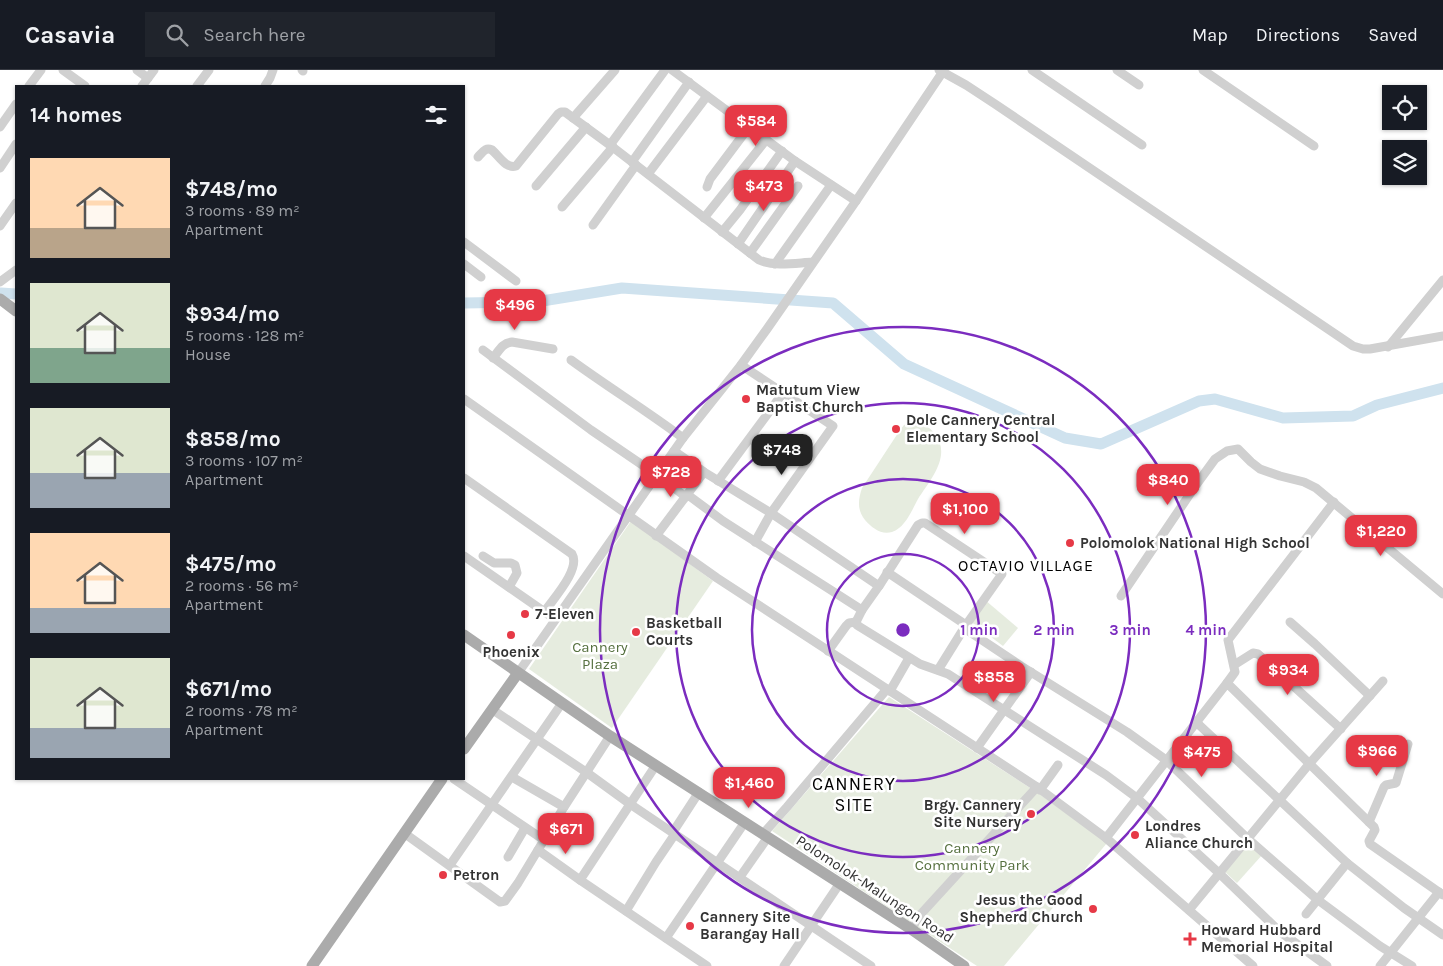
<!DOCTYPE html>
<meta charset="utf-8">
<style>
:root{--surface:#171b24;--page:#20242c;--text:#f1f3f6;--muted:#9ea1a6;--line:#363941;--accent:#e63946}
body{margin:0;font-family:Karla,sans-serif;background:var(--page);color:var(--text);height:100vh;display:flex;flex-direction:column;font-size:19px;white-space:nowrap}
*{box-sizing:border-box;margin:0}
p{font-size:16px;color:var(--muted)}
.icon{flex:none;width:28px;height:28px;fill:none;stroke:currentColor;stroke-width:2;stroke-linecap:round;stroke-linejoin:round}
.map{position:relative;flex:1;overflow:hidden}
.drawer{position:absolute;left:15px;top:15px;width:450px;height:695px;display:flex;flex-direction:column;background:var(--surface);border-radius:0px;box-shadow:0 1px 4px #0004}
.drawer>*{flex:none}
.tools{position:absolute;left:1382px;top:15px;display:grid;gap:10px}
.tools a{display:grid;place-items:center;width:45px;height:45px;border-radius:0px;background:var(--surface);box-shadow:0 1px 4px #0004;font-size:25px}
.price{position:absolute;translate:-50% -42px;padding:0 11px;border-radius:10px;background:var(--accent);color:#fff;font-size:16px;line-height:32px;filter:drop-shadow(0 1px 2px #0008)}
.price::after{content:'';position:absolute;left:50%;top:30px;width:15px;height:11px;margin-left:-8px;background:inherit;clip-path:polygon(0 0,100% 0,50% 100%)}
.price.current{background:#222;color:#fff}
ul{padding:0;list-style:none}
li{display:flex;align-items:center;gap:15px;height:125px;padding:0 15px}
li span{display:grid;place-items:center;flex:none;width:140px;height:100px;border-radius:0px;color:#555}
li>.icon{margin-inline-start:auto}
span .icon{width:60px;height:60px;fill:#fffc;stroke-width:1}
li b{font-size:21px}
h2{display:flex;justify-content:space-between;align-items:center;height:60px;padding:0 15px;font-size:21px}
header{display:flex;align-items:center;gap:30px;box-sizing:border-box;height:70px;padding:0 25px;background:var(--surface);border-bottom:1px solid var(--line)}
header strong{font-size:24px}
nav{display:flex;gap:28px;margin-inline-start:auto;font-size:18px}
.search{width:350px;height:45px;background:var(--page);display:flex;align-items:center;gap:12px;box-sizing:border-box;padding:0 18px;border-radius:0px;color:var(--muted);font-size:19px}
.map>svg:first-child{display:block}
</style>
<header>
<strong>Casavia</strong>
<div class="search"><svg class="icon" aria-label="search" viewBox="0 0 24 24"><circle cx="10" cy="10" r="6"/><path d="M15 15l6 6"/></svg>Search here</div>
<nav><a>Map</a><a>Directions</a><a>Saved</a></nav>
</header>
<div class="map">
<svg width="1443" height="896" viewBox="0 0 1443 896">
<rect width="100%" height="100%" fill="#fff"/>
<g fill="#e6ecdf">
<path d="M912 352C921 352 929 356 935 364 952 386 930 410 918 429 912 440 905 458 892 462 881 465 872 458 865 450 857 440 858 430 862 418L900 360 904 355Z"/>
<path d="M631 451 713 511 612 658 529 599Z"/>
<path d="M985 530 1018 558 1003 576 970 551Z"/>
<path d="M889 627 1038 723 1107 773 1004 896H977L772 761Z"/>
<path d="M1249 771 1263 784 1237 813 1223 800Z"/>
</g>
<g fill="none" stroke-linecap="round" stroke-linejoin="round">
<g stroke="#cfe2ee" stroke-width="11">
<path d="M1 223 16 224"/>
<path d="M464 233 536 232 622 218 833 233 904 294 1065 368 1101 374 1199 331 1215 329 1283 348 1353 346 1377 335 1443 318"/>
</g>
<g stroke="#d0d0d0" stroke-width="9">
<path d="M63 0 85 16"/>
<path d="M137 0 148 8"/>
<path d="M302 0 303 1"/>
<path d="M672 0 795 91 856 131"/>
<path d="M939 0 966 15 995 34 1353 276 1363 279H1370L1443 266"/>
<path d="M1032 0 1142 75"/>
<path d="M1117 0 1139 15"/>
<path d="M1203 0 1314 76"/>
<path d="M29 16 41 0"/>
<path d="M142 16 154 0"/>
<path d="M197 16 209 0"/>
<path d="M265 16 270 8 273 0"/>
<path d="M573 48 615 0"/>
<path d="M0 57 16 34"/>
<path d="M610 75 665 0"/>
<path d="M478 87C483 82 485 77 492 80 499 86 506 99 516 96L558 44 561 42H565L610 75 759 190C775 197 795 193 813 192"/>
<path d="M632 92 689 12"/>
<path d="M0 98 16 74"/>
<path d="M648 104 707 26"/>
<path d="M536 116 586 57"/>
<path d="M707 117 710 109 749 57"/>
<path d="M562 137 613 77"/>
<path d="M704 148 766 70"/>
<path d="M593 155 636 95"/>
<path d="M0 156 16 133"/>
<path d="M722 162 740 140 782 81"/>
<path d="M464 172 516 211"/>
<path d="M738 174 795 91"/>
<path d="M750 183 798 116"/>
<path d="M464 194 481 207"/>
<path d="M775 194 831 115"/>
<path d="M0 212 16 200"/>
<path d="M1388 277 1443 210"/>
<path d="M483 280 591 360 657 405 686 427"/>
<path d="M493 288C499 281 502 273 512 272L553 279"/>
<path d="M571 290C608 317 647 341 683 368"/>
<path d="M741 295 833 356 771 443 755 472"/>
<path d="M464 329 717 508 1037 717 1106 768 1253 896"/>
<path d="M674 381 704 402 771 443 879 516"/>
<path d="M464 408 572 484C581 499 553 529 545 541"/>
<path d="M718 411 783 323"/>
<path d="M688 425 723 451 862 540"/>
<path d="M656 466 704 402"/>
<path d="M464 486 549 545"/>
<path d="M483 486 494 493H511L515 495 517 503 509 517"/>
<path d="M887 502 966 555"/>
<path d="M1121 526 1196 415 1215 389 1227 381 1238 379 1251 392 1260 399 1280 406 1304 412 1316 418 1443 524"/>
<path d="M856 552 857 555 860 557 920 594 948 604 1106 705 1137 728 1220 804 1279 861 1327 896"/>
<path d="M856 552 862 540 879 516 918 455 922 453H925L1002 504 966 555 938 600"/>
<path d="M1290 552 1315 574 1370 626"/>
<path d="M964 558 1021 596 1127 662 1166 690 1248 769 1318 830 1380 876 1412 896"/>
<path d="M828 581 846 556 849 553 856 552"/>
<path d="M1234 595 1253 583 1258 584 1341 659"/>
<path d="M518 603 657 405 683 368 741 295 767 259 856 131 944 0"/>
<path d="M1227 613 1235 602 1228 570 1334 432"/>
<path d="M890 621 909 588"/>
<path d="M493 640 586 702 630 734 871 896"/>
<path d="M1196 652 1347 793 1404 838 1443 865"/>
<path d="M977 678 1031 602"/>
<path d="M656 695 580 810 707 896"/>
<path d="M512 707 564 737"/>
<path d="M454 709 544 770"/>
<path d="M1040 720 1058 695"/>
<path d="M1369 752 1384 717 1386 715 1396 713 1408 674"/>
<path d="M673 762 699 722"/>
<path d="M404 763 500 832 505 831 518 813 564 737 610 666"/>
<path d="M763 764 787 737 887 619"/>
<path d="M1106 768 1227 613 1374 757 1375 760 1369 771 1370 774 1443 825"/>
<path d="M538 780 580 810"/>
<path d="M508 787 525 758"/>
<path d="M450 795 562 633"/>
<path d="M740 807 768 767"/>
<path d="M1189 840 1310 693 1383 611"/>
<path d="M626 841 656 792 675 764"/>
<path d="M1306 844 1347 793"/>
<path d="M911 859 920 845 1037 717"/>
<path d="M666 868 745 752"/>
<path d="M784 896 840 813"/>
<path d="M1380 896 1439 822"/>
</g>
<g stroke="#ababab" stroke-width="11">
<path d="M0 229 16 241"/>
<path d="M464 565 610 666 911 859 964 896"/>
<path d="M464 679 518 603"/>
<path d="M312 896 442 709"/>
</g>
</g>
<g fill="none" stroke="#7b2cbf" stroke-width="2.5">
<circle cx="903" cy="560" r="76"/>
<circle cx="903" cy="560" r="151"/>
<circle cx="903" cy="560" r="227"/>
<circle cx="903" cy="560" r="303"/>
</g>
<g fill="#e63946" stroke="#fff" stroke-width="2">
<circle cx="746" cy="329" r="5"/>
<circle cx="896" cy="359" r="5"/>
<circle cx="1070" cy="473" r="5"/>
<circle cx="525" cy="544" r="5"/>
<circle cx="636" cy="562" r="5"/>
<circle cx="511" cy="565" r="5"/>
<circle cx="1031" cy="744" r="5"/>
<circle cx="1135" cy="765" r="5"/>
<circle cx="443" cy="805" r="5"/>
<circle cx="1093" cy="839" r="5"/>
<circle cx="690" cy="856" r="5"/>
<path d="M1187.5 861.5h5v5h5v5h-5v5h-5v-5h-5v-5h5z"/>
</g>
<g text-anchor="middle" dominant-baseline="central" stroke-width="5" stroke-linejoin="round" paint-order="stroke">
<g font-size="15" font-weight="bold" fill="#333" stroke="#fff" text-anchor="start">
<text x="756" y="320">Matutum View<tspan x="756" dy="17">Baptist Church</tspan></text>
<text x="906" y="350">Dole Cannery Central<tspan x="906" dy="17">Elementary School</tspan></text>
<text x="1080" y="473">Polomolok National High School</text>
<text x="535" y="544">7-Eleven</text>
<text x="646" y="553">Basketball<tspan x="646" dy="17">Courts</tspan></text>
<text x="511" y="582" text-anchor="middle">Phoenix</text>
<text x="1021" y="735" text-anchor="end">Brgy. Cannery<tspan x="1021" dy="17">Site Nursery</tspan></text>
<text x="1145" y="756">Londres<tspan x="1145" dy="17">Aliance Church</tspan></text>
<text x="453" y="805">Petron</text>
<text x="1083" y="830" text-anchor="end">Jesus the Good<tspan x="1083" dy="17">Shepherd Church</tspan></text>
<text x="700" y="847">Cannery Site<tspan x="700" dy="17">Barangay Hall</tspan></text>
<text x="1201" y="860">Howard Hubbard<tspan x="1201" dy="17">Memorial Hospital</tspan></text>
</g>
<g font-size="15" fill="#56703f" stroke="#fff">
<text x="600" y="577">Cannery<tspan x="600" dy="17">Plaza</tspan></text>
<text x="972" y="778">Cannery<tspan x="972" dy="17">Community Park</tspan></text>
</g>
<g font-size="15" fill="#333" stroke="#fff">
<text transform="translate(875 819) rotate(33)">Polomolok-Malungon Road</text>
</g>
<g font-size="16" letter-spacing="1" fill="#000" stroke="#fff">
<text x="1026" y="495">OCTAVIO VILLAGE</text>
</g>
<g font-size="18" letter-spacing="1" fill="#000" stroke="#fff">
<text x="854" y="714">CANNERY<tspan x="854" dy="21">SITE</tspan></text>
</g>
</g>
<circle cx="903" cy="560" r="8" fill="#7b2cbf" stroke="#fff" stroke-width="2.5"/>
<g font-size="15" text-anchor="middle" font-weight="bold" fill="#7b2cbf" stroke="#fff" stroke-width="5" stroke-linejoin="round" paint-order="stroke">
<text x="979" y="565">1 min</text>
<text x="1054" y="565">2 min</text>
<text x="1130" y="565">3 min</text>
<text x="1206" y="565">4 min</text>
</g>
</svg>
<div class="tools">
<a><svg class="icon" aria-label="locate" viewBox="0 0 24 24"><circle cx="12" cy="12" r="6"/><path d="M12 2v4M12 18v4M2 12h4M18 12h4"/></svg></a>
<a><svg class="icon" aria-label="layers" viewBox="0 0 24 24"><path d="M12 4l9 5-9 5-9-5zM3 14l9 5 9-5"/></svg></a>
</div>
<b class="price" style="left:756px;top:77px">$584</b>
<b class="price" style="left:764px;top:142px">$473</b>
<b class="price" style="left:515px;top:261px">$496</b>
<b class="price current" style="left:782px;top:406px">$748</b>
<b class="price" style="left:671px;top:428px">$728</b>
<b class="price" style="left:1168px;top:436px">$840</b>
<b class="price" style="left:965px;top:465px">$1,100</b>
<b class="price" style="left:1381px;top:487px">$1,220</b>
<b class="price" style="left:1288px;top:626px">$934</b>
<b class="price" style="left:994px;top:633px">$858</b>
<b class="price" style="left:1377px;top:707px">$966</b>
<b class="price" style="left:1202px;top:708px">$475</b>
<b class="price" style="left:749px;top:739px">$1,460</b>
<b class="price" style="left:566px;top:785px">$671</b>
<section class="drawer">
<h2>14 homes<svg class="icon" aria-label="filters" viewBox="0 0 24 24"><path d="M4 7h16M4 17h16"/><circle cx="9" cy="7" r="2"/><circle cx="15" cy="17" r="2"/></svg></h2>
<ul>
<li><span style="background:linear-gradient(#ffd9b3 70%,#b9a48a 0)"><svg class="icon" aria-label="home" viewBox="0 0 24 24"><path d="M3 11l9-7 9 7M6 9v11h12V9"/></svg></span><div><b>$748/mo</b><p>3 rooms · 89 m²</p><p>Apartment</p></div></li>
<li><span style="background:linear-gradient(#dfe7d0 65%,#7fa58c 0)"><svg class="icon" aria-label="home" viewBox="0 0 24 24"><path d="M3 11l9-7 9 7M6 9v11h12V9"/></svg></span><div><b>$934/mo</b><p>5 rooms · 128 m²</p><p>House</p></div></li>
<li><span style="background:linear-gradient(#dfe7d0 65%,#9aa5b1 0)"><svg class="icon" aria-label="home" viewBox="0 0 24 24"><path d="M3 11l9-7 9 7M6 9v11h12V9"/></svg></span><div><b>$858/mo</b><p>3 rooms · 107 m²</p><p>Apartment</p></div></li>
<li><span style="background:linear-gradient(#ffd9b3 75%,#9aa5b1 0)"><svg class="icon" aria-label="home" viewBox="0 0 24 24"><path d="M3 11l9-7 9 7M6 9v11h12V9"/></svg></span><div><b>$475/mo</b><p>2 rooms · 56 m²</p><p>Apartment</p></div></li>
<li><span style="background:linear-gradient(#dfe7d0 70%,#9aa5b1 0)"><svg class="icon" aria-label="home" viewBox="0 0 24 24"><path d="M3 11l9-7 9 7M6 9v11h12V9"/></svg></span><div><b>$671/mo</b><p>2 rooms · 78 m²</p><p>Apartment</p></div></li>
</ul>
</section>
</div>
